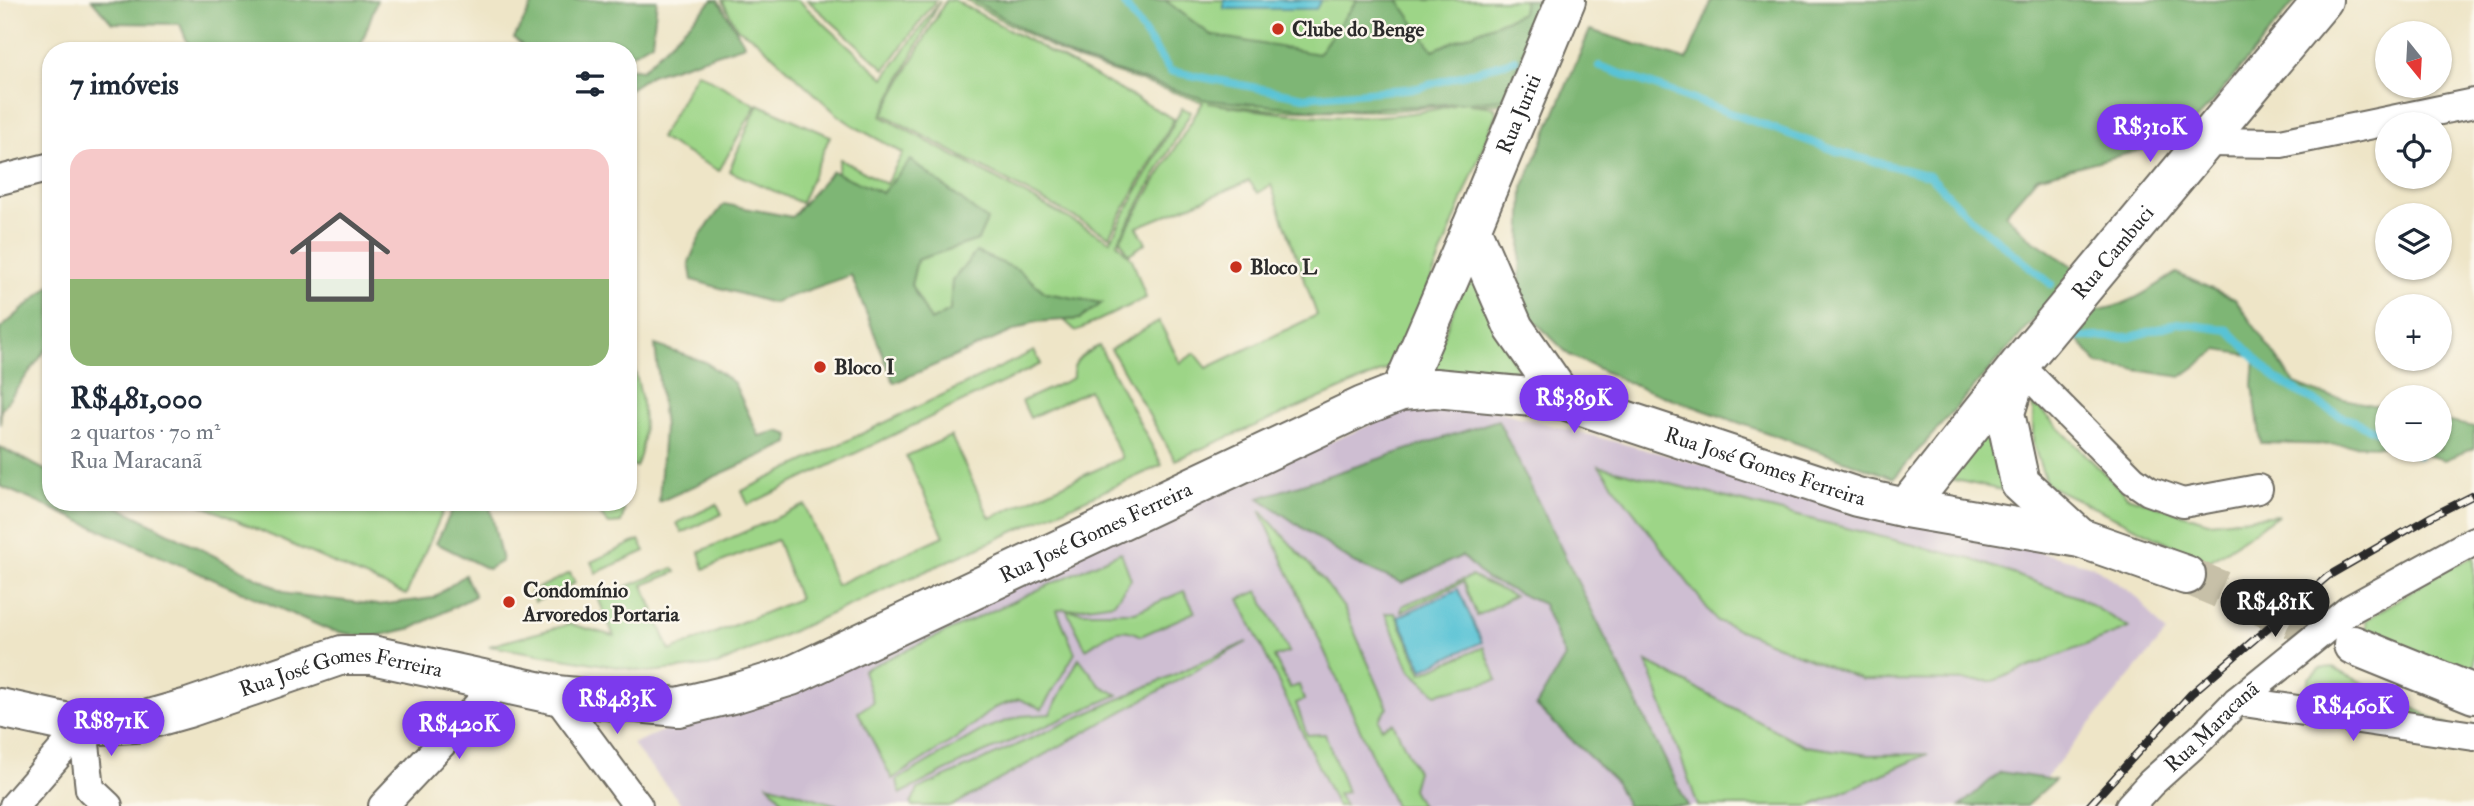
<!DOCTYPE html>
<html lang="pt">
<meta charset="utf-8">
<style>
:root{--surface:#fff;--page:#f2f2f3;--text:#1f2937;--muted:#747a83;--accent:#7c3aed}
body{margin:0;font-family:"IM FELL Double Pica",serif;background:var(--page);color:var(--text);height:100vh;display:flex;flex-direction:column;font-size:26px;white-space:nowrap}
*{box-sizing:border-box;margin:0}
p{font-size:23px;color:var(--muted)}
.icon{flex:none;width:38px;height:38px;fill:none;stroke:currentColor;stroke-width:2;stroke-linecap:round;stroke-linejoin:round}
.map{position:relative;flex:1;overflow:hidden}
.drawer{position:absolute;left:42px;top:42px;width:595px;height:469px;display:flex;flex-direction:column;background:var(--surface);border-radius:28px;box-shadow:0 2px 5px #0004}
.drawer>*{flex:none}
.needle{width:46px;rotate:162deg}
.controls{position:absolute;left:2375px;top:21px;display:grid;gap:14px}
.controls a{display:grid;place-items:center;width:77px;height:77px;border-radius:50%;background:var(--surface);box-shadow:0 2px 5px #0004;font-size:35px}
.price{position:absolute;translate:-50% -60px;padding:0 16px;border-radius:24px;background:var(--accent);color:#fff;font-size:23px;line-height:46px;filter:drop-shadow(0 2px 4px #0008)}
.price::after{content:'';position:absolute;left:50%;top:42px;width:21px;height:16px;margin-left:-10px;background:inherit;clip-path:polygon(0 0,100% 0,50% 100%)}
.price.current{background:#222;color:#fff}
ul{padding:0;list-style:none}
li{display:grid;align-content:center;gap:14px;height:371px;padding:0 28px}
li span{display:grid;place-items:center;height:217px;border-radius:21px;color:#555}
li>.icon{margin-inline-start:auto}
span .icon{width:126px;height:126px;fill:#fffc;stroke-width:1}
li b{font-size:30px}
h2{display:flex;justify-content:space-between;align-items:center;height:84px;padding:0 28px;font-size:30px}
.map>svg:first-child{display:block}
</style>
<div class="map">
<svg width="2474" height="806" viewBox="0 0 2474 806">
<rect width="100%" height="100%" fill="#fbf7ec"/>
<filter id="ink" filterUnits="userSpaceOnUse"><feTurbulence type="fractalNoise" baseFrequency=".0143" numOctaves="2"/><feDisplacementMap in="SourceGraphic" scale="14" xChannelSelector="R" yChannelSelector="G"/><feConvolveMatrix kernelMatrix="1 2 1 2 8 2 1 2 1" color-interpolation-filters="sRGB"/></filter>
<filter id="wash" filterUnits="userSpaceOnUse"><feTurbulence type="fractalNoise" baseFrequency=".00686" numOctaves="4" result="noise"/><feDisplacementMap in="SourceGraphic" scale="28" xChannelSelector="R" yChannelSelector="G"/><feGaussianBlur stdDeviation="1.57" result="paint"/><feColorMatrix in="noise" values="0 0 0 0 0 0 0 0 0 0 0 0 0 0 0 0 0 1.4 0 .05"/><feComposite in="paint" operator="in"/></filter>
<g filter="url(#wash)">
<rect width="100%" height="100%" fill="#eee5c7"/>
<path fill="#cebed2" d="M1478 406 2093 566 2137 597 2166 633 2022 806H683L632 744 1404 410Z"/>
<g fill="#9dd587" stroke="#648059" stroke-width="2" fill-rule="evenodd">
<path d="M722 0H798L884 78 940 1 881 116 1110 241 1182 108 1191 112 1117 243 1132 259 1146 298 1076 331 1064 320 1080 319 1101 303 1046 293 1017 269 952 281 950 311 931 321 911 285 917 260 978 240 837 173 840 159 886 184 903 153 857 128 839 116 755 39 737 28Z"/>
<path d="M807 0H936L885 69Z"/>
<path d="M946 0H954L1174 119 1109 236 883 114Z"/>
<path d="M965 0H1549L1506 103 1469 104 1495 107 1496 114 1409 336 1386 370 1175 460 1111 349 1159 321 1180 363 1195 353 1207 368 1317 315 1271 185 1258 193 1249 181 1137 227 1146 243 1129 254 1120 240 1203 102 1071 58ZM1208 103 1274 110 1389 111 1454 105C1376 125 1286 116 1208 103Z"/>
<path d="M697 72 756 105 719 171 660 138Z"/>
<path d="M758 104 830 136 801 203 729 171Z"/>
<path d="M1469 267 1520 376H1429Z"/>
<path d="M1099 346 1162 465 717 665 648 672 489 646 570 624 614 636 598 598 673 568 676 572 643 585 670 651 799 599 777 540 704 569 699 552 805 505 836 585 944 536 906 456 951 436 990 518 1122 458 1089 390 1030 418 1022 401 1073 378C1071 360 1085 353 1099 346Z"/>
<path d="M1034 351 1041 364 748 505 742 491Z"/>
<path d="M628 352C642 387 651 432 636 467L628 462Z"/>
<path d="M2033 402 2127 496 2208 522 2278 515 2208 562 2047 485 2033 444Z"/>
<path d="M1991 422 2010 492 1946 478Z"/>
<path d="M1599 466 1974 560 2080 598 2129 628 1993 681 1862 680 1717 621Z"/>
<path d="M195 502H447L406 595Z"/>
<path d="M589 502H621L624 512 621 523 609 524Z"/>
<path d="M717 504 722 514 682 533 677 523Z"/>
<path d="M1260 510 1324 581 1344 608 1388 708 1379 719 1381 728 1393 723 1417 771 1412 789 1421 806H1395Z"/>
<path d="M639 540 645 551 596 573 591 562Z"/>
<path d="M1121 552 1131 579 1114 603 1067 610 1083 612H1135L1184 591 1195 612 1141 636C1117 622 1106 637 1086 649L1066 609 1057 610 1075 653 1042 709 1019 699 994 708 955 739 892 779 858 712 873 702 863 670Z"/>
<path d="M2474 556V685L2367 632 2366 620 2443 571Z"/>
<path d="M570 573 575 583 535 602 530 592Z"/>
<path d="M1471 576 1514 596 1477 616 1463 582 1401 612 1402 606Z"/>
<path d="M1258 591 1289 652 1274 657 1290 688 1299 685 1304 700 1296 703 1307 735 1325 734 1347 792 1338 794 1345 806H1337L1239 599Z"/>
<path d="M1385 613H1395L1422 673 1484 647 1497 680 1436 694 1409 669Z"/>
<path d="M1247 642 952 806H913L911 803 918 789Z"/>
<path d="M1079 658 1100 685 1118 695 967 760 900 794 897 780 984 729 1021 716 1050 714Z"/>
<path d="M1647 662 1805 746 1869 755 1928 754 1811 806H1698Z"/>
<path d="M2331 667 2449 726 2346 704 2308 693V679L2319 669Z"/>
<path d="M768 784 837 805 838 806H772L782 800Z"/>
</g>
<g fill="#7eb674" stroke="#547050" stroke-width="2">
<path d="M92 0H377L359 51H191L180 24 112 23Z"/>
<path d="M535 0H657L652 42 628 56V51H529L514 38Z"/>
<path d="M713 0H718L745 45 651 75 628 90V68L642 70Z"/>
<path d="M973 0H1165L1211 35 1318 54 1357 0H1398L1433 50 1522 13 1524 0H1545L1504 99 1421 106 1322 110 1207 100 1072 57Z"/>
<path d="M1712 0H2296L2213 102 2175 141 2037 177 2005 214 2027 236 2078 270 1894 478 1633 385 1569 355 1519 306 1523 188 1590 30 1687 60Z"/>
<path d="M911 160 987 220 978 240 917 260 911 285 931 321 950 311 952 281 976 252 1017 269 1046 293 1102 303 1080 319 1034 322 894 383 851 275 772 303 692 280 689 262 700 236 724 204 792 217 832 171 882 193Z"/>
<path d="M2176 273 2235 299 2295 384 2320 394 2387 408V446L2261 443 2253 385 2255 356 2218 350 2181 377 2098 364 2079 341 2090 311C2123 309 2149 291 2176 273Z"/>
<path d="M51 285V343L1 410 0 425V329Z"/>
<path d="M655 345 705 362 734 383 759 436 778 431 790 435 789 443 659 502 664 427Z"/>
<path d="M1498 420 1688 806H1627L1615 781 1536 706 1565 657 1543 604 1486 579 1462 556 1402 583 1354 563 1259 498Z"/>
<path d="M2440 420 2474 427V448L2445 460 2405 450H2440Z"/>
<path d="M0 447 51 473V502H109L289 594 378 605 433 598 465 575 475 596 413 628 369 638 329 630 0 486Z"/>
<path d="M456 502H489L502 561 488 569 436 543Z"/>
<path d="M2000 772 2055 780 2026 806H1960Z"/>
</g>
<g fill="#59c3d5" stroke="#427780" stroke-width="2">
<path d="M1224 0H1321L1316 9H1224Z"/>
<path d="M1458 589 1482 642 1423 669 1398 617Z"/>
</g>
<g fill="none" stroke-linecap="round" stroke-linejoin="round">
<g stroke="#59c3d5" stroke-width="8">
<path d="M1122 0 1170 71 1304 97 1418 88 1515 60"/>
<path d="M1599 66 1842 153 1930 176 1969 217 2051 284"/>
<path d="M2074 337H2131L2178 323 2228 330 2276 379 2333 412 2387 436"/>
<path d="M2411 450 2418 455"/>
</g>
</g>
</g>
<g filter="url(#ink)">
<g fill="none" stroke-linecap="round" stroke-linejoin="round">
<path stroke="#c7c0a8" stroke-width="38" stroke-dasharray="38 19" stroke-linecap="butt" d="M2186 575 2353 645"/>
<g stroke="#6f6c62" stroke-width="32">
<g id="street">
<path d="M2207 142 2281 143 2474 103"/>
<path d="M0 180 51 167"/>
<path d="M2019 365 2133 480 2149 491 2183 503 2258 489"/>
<path d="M556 695 638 806"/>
<path d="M2237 701 2474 736"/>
<path d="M83 726 90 789 108 806"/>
<path d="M14 806 83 726"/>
<path d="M383 806 501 681"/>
<path id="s1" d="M2130 806 2151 783 2201 738 2237 701 2349 610 2474 541"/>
</g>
</g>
<g stroke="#6f6c62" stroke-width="42">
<g id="secondary">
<path d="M1471 229 1514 328 1564 400"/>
<path d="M2017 374 2005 413 2020 483 2080 538"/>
<path id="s2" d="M1401 391 1471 229 1566 0"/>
<path id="s3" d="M1906 508 2019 365 2323 0"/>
<path d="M2353 645 2474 694"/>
<path id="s4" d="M0 708 83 726 135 723 188 708 342 655H372L556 695 678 707 736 693 791 676 1363 406 1401 391 1435 388 1564 400 1857 497 1906 508 2080 538 2186 575"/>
</g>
</g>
<use href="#street" stroke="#fff" stroke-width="28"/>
<use href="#secondary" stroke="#fff" stroke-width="38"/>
<g stroke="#2b2b2b" stroke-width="8">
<path id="rail" d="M2089 806 2191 694 2328 576 2432 516 2474 495"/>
</g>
<use href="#rail" stroke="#fbf7ec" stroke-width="5" stroke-dasharray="16" stroke-linecap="butt"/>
</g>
</g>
<g fill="#c8321e" stroke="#fbf7ec" stroke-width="2.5">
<circle cx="1278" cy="29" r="7"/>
<circle cx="1236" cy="267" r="7"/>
<circle cx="820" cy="367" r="7"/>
<circle cx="509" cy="602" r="7"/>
</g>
<g text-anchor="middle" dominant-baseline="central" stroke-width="5" stroke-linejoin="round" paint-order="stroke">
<g font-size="21" font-weight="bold" fill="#2b2b2b" stroke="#fbf7ec" text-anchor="start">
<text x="1292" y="29">Clube do Benge</text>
<text x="1250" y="267">Bloco L</text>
<text x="834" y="367">Bloco I</text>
<text x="523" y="590">Condomínio<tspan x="523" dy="24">Arvoredos Portaria</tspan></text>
</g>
<g font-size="21" fill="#2b2b2b" stroke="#fbf7ec">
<text stroke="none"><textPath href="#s2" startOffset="301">Rua Juriti</textPath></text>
<text stroke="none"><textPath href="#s3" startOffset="329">Rua Cambuci</textPath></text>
<text stroke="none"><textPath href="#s4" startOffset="1862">Rua José Gomes Ferreira</textPath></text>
<text stroke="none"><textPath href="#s4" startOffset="1150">Rua José Gomes Ferreira</textPath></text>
<text stroke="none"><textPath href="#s4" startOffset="352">Rua José Gomes Ferreira</textPath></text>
<text stroke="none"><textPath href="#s1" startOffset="114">Rua Maracanã</textPath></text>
</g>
</g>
</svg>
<div class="controls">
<a><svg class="needle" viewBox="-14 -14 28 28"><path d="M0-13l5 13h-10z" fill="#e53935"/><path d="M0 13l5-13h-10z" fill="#747a83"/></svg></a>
<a><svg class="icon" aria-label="locate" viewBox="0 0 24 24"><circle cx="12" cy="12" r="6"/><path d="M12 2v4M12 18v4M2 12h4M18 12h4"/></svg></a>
<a><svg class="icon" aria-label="layers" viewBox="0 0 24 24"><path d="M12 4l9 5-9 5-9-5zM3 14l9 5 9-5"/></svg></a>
<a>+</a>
<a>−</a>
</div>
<b class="price" style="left:2150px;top:164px">R$310K</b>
<b class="price" style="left:1574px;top:435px">R$389K</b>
<b class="price current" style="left:2275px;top:639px">R$481K</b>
<b class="price" style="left:617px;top:736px">R$483K</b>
<b class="price" style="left:2353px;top:743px">R$460K</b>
<b class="price" style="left:111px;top:758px">R$871K</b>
<b class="price" style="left:459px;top:761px">R$420K</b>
<section class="drawer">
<h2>7 imóveis<svg class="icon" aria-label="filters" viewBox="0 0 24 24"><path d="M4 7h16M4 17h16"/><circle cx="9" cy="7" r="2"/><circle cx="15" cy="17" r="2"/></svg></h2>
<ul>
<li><span style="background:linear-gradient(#f6c9c9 60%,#8fb573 0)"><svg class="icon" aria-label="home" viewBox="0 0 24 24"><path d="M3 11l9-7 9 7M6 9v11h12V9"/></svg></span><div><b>R$481,000</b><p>2 quartos · 70 m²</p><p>Rua Maracanã</p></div></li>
</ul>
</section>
</div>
